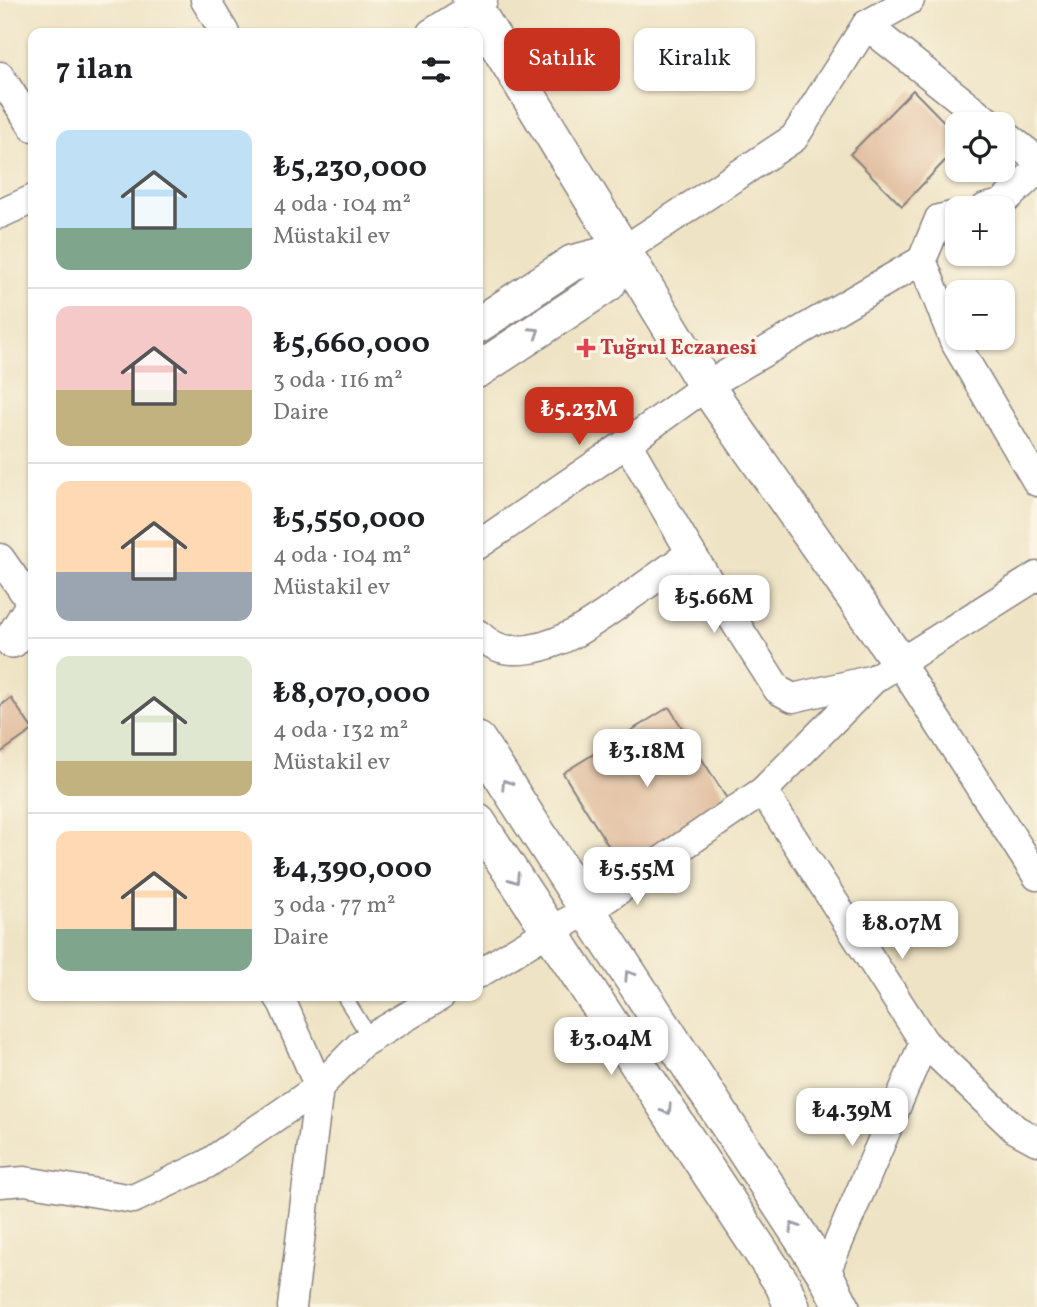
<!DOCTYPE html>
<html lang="tr">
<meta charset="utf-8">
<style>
:root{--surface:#fff;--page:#f6f6f6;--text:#202124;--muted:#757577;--line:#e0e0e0;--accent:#c8321e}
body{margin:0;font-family:Vollkorn,serif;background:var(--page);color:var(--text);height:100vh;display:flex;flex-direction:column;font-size:26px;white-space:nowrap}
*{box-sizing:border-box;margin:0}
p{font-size:23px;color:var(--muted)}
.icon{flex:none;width:38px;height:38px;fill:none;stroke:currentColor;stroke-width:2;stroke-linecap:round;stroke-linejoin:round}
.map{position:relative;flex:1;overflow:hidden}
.sheet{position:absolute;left:28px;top:28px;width:455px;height:973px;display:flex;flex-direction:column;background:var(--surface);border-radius:14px;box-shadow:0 2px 5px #0004}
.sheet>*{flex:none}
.guide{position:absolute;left:504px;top:28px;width:427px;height:63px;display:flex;gap:14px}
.tools{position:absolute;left:945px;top:112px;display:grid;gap:14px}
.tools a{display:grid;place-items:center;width:70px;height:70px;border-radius:14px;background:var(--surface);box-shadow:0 2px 5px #0004;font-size:35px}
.price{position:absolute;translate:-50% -60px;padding:0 16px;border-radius:14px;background:#fff;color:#222;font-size:23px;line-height:46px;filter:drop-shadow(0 2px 4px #0008)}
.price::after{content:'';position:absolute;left:50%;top:42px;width:21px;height:16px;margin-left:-10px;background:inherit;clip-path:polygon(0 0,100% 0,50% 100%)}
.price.current{background:var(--accent);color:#fff}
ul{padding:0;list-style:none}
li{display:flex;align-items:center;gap:21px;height:175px;padding:0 28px}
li+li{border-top:2px solid var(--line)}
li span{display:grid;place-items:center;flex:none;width:196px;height:140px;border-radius:14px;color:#555}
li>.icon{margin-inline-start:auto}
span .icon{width:84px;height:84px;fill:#fffc;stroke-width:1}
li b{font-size:30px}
h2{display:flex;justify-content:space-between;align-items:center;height:84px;padding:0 28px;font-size:30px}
.chip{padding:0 24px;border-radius:14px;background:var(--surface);box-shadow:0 2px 5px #0004;font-size:24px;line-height:63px}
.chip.current{background:var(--accent);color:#fff}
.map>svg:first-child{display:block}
</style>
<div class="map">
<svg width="1037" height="1307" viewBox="0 0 1037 1307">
<rect width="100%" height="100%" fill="#fcf5e5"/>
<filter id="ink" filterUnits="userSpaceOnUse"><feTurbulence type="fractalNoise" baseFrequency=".0143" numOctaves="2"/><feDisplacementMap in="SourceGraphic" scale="14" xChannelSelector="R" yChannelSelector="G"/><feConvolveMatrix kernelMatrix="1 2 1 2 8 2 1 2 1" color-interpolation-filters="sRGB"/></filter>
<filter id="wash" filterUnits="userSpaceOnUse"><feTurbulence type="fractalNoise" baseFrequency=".00686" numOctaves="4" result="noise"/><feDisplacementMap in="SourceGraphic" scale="28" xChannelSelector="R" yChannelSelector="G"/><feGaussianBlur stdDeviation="1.57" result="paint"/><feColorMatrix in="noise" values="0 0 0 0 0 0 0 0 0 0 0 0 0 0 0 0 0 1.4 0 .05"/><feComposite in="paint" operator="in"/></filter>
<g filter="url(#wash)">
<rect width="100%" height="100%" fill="#eee3c4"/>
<g id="blocks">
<g fill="#e0bb9b">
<path d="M913 90 957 135V148L902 206 850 154Z"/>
<path d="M11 698 33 730 0 753V706Z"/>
<path d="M669 707 731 805 624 871 563 773Z"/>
</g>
</g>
</g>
<g filter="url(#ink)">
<use href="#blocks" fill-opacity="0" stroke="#888280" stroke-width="2"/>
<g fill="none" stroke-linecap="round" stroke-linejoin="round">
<g stroke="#888280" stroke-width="17">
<path id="service" d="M344 996 370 1038"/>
</g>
<g stroke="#888280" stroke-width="31">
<g id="minor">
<path d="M205 0 225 33"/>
<path d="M866 25 910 0"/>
<path d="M431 33 483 0"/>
<path d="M0 76 33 127"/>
<path d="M1003 133 1037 160"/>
<path d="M985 208 1001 204 1037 170"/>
<path d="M0 214 33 199"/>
<path d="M624 250 794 138 866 25 991 124"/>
<path d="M922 260 954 341 1037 482"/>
<path d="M627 443 691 553 778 690 793 698 874 679"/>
<path d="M478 545 627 443 706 386 922 260 939 219 957 215"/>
<path d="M0 558 33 605"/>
<path d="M478 634C487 642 499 650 512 650 556 652 595 621 629 597 650 582 670 568 691 553"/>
<path d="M900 663 1037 876"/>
<path d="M763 791 924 1042 1015 1129 1037 1141"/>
<path d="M478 974 549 931 588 911 763 791 874 679 1037 576"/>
<path d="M0 1183 25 1181 133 1199 207 1164 319 1087 283 1004 278 996"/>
<path d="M825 1274 924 1042"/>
<path d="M292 1307 319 1087 361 1044 441 996"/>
</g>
</g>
<g stroke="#888280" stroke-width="38">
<g id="tertiary">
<path d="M470 0 706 386 900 663"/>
<path d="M478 325 572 263 624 250"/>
<path d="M478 370 608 284 624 250"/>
<path d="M12 640 33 606"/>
<path d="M478 740 588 911 825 1274 842 1307"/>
<path d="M478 822 783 1285 792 1307"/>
</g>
</g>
<use href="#service" stroke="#fff" stroke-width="14"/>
<use href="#minor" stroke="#fff" stroke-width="28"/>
<use href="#tertiary" stroke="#fff" stroke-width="35"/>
</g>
<defs><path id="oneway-chevron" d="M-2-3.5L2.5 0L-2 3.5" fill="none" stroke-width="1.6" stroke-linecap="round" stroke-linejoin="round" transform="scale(1.75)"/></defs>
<g stroke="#9c9ca7">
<use href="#oneway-chevron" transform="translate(535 332) rotate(-33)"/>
<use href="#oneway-chevron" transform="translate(506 784) rotate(-123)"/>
<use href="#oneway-chevron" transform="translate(515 879) rotate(57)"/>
<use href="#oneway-chevron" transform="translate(629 975) rotate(-123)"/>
<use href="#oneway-chevron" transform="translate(667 1110) rotate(57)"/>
<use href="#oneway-chevron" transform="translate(794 1227) rotate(-123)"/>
</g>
</g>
<path fill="#e0444e" stroke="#fcf5e5" stroke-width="2.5" d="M582.5 337.5h7v7h7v7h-7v7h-7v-7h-7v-7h7z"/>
<g text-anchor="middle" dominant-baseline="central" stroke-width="7" stroke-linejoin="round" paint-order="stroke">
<g font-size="21" font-weight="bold" fill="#be3a42" stroke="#fcf5e5" text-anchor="start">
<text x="600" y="348">Tuğrul Eczanesi</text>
</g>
</g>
</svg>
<div class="tools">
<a><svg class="icon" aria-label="locate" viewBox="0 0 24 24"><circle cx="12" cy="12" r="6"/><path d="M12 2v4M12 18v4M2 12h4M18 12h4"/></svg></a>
<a>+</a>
<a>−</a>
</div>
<b class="price current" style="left:579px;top:447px">₺5.23M</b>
<b class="price" style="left:714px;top:635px">₺5.66M</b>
<b class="price" style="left:647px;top:789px">₺3.18M</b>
<b class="price" style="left:637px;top:907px">₺5.55M</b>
<b class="price" style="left:902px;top:961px">₺8.07M</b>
<b class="price" style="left:611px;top:1077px">₺3.04M</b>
<b class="price" style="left:852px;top:1148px">₺4.39M</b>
<div class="guide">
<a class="chip current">Satılık</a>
<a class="chip">Kiralık</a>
</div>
<section class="sheet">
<h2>7 ilan<svg class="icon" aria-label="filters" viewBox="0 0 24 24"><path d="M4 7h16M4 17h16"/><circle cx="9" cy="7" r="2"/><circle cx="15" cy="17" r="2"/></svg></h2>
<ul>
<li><span style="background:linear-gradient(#bfe0f5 70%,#7fa58c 0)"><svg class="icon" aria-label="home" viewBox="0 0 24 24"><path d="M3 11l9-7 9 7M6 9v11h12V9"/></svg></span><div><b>₺5,230,000</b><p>4 oda · 104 m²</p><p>Müstakil ev</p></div></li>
<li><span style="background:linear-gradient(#f6c9c9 60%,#c2b280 0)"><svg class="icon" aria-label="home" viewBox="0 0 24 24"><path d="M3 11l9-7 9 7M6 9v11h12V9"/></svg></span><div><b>₺5,660,000</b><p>3 oda · 116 m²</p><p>Daire</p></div></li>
<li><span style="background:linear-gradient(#ffd9b3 65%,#9aa5b1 0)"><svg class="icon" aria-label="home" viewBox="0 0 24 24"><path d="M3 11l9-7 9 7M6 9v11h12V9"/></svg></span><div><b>₺5,550,000</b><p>4 oda · 104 m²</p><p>Müstakil ev</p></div></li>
<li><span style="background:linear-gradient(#dfe7d0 75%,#c2b280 0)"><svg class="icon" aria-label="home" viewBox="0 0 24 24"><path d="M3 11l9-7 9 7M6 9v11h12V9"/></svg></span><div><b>₺8,070,000</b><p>4 oda · 132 m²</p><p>Müstakil ev</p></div></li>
<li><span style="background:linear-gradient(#ffd9b3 70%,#7fa58c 0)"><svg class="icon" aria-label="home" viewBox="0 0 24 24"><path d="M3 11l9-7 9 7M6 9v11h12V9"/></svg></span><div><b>₺4,390,000</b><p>3 oda · 77 m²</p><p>Daire</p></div></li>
</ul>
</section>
</div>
